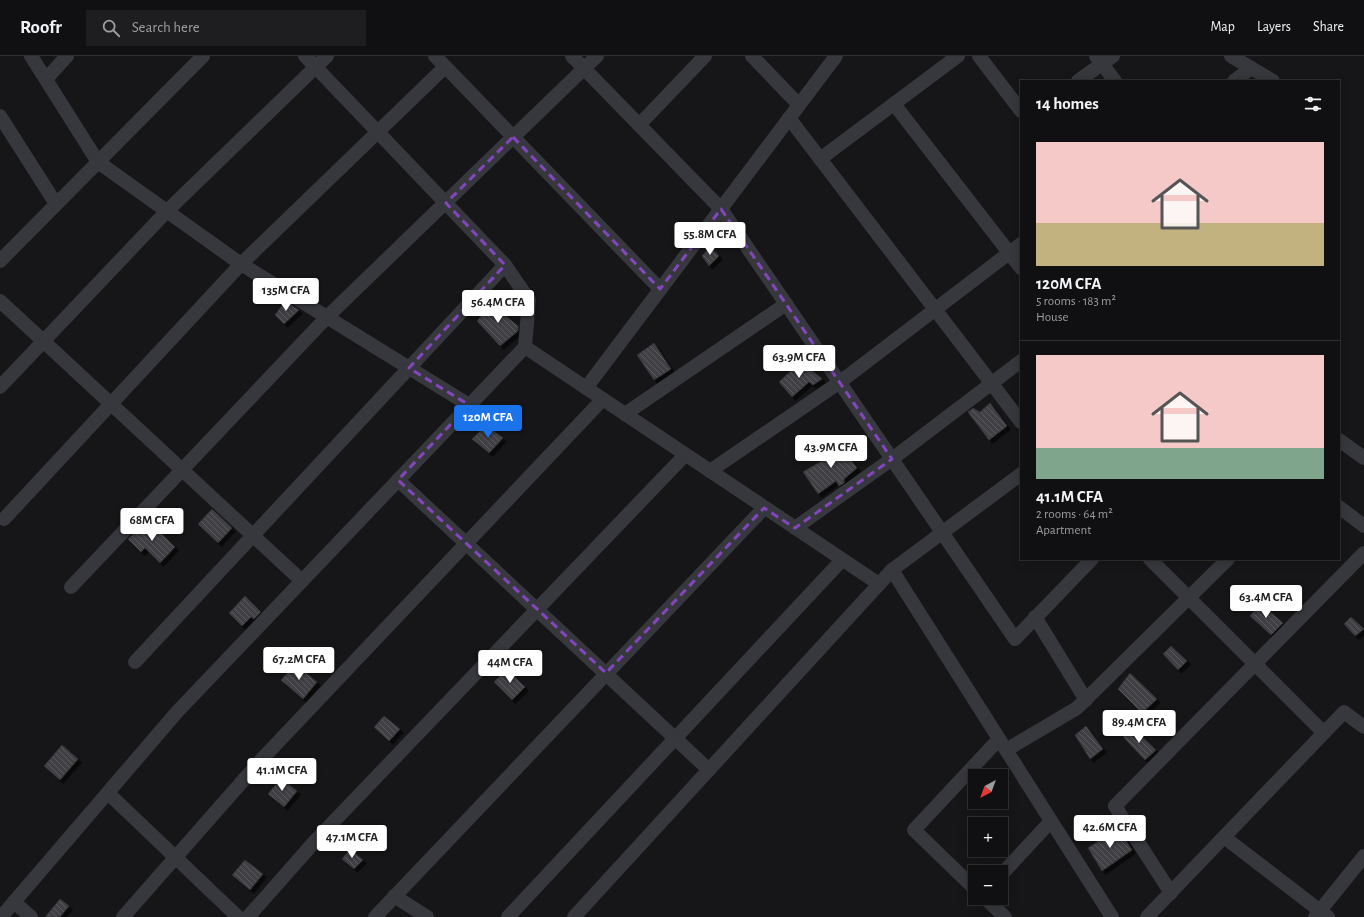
<!DOCTYPE html>
<meta charset="utf-8">
<style>
:root{--surface:#101012;--page:#1e1e20;--text:#f1f3f6;--muted:#9c9d9f;--line:#303032;--accent:#1a73e8}
body{margin:0;font-family:"Alegreya Sans",sans-serif;background:var(--page);color:var(--text);height:100vh;display:flex;flex-direction:column;font-size:15px;white-space:nowrap}
*{box-sizing:border-box;margin:0}
p{font-size:13px;color:var(--muted)}
.icon{flex:none;width:22px;height:22px;fill:none;stroke:currentColor;stroke-width:2;stroke-linecap:round;stroke-linejoin:round}
.map{position:relative;flex:1;overflow:hidden}
.drawer{position:absolute;left:1020px;top:24px;width:320px;height:480px;display:flex;flex-direction:column;background:var(--surface);border-radius:0px;box-shadow:0 2px 10px #0003,0 0 0 1px var(--line)}
.drawer>*{flex:none}
.needle{width:26px;rotate:221deg}
.controls{position:absolute;left:968px;top:713px;display:grid;gap:8px}
.controls a{display:grid;place-items:center;width:40px;height:40px;border-radius:0px;background:var(--surface);box-shadow:0 2px 10px #0003,0 0 0 1px var(--line);font-size:20px}
.price{position:absolute;translate:-50% -34px;padding:0 9px;border-radius:4px;background:#fff;color:#222;font-size:13px;line-height:26px;filter:drop-shadow(0 1px 2px #0008)}
.price::after{content:'';position:absolute;left:50%;top:24px;width:12px;height:9px;margin-left:-6px;background:inherit;clip-path:polygon(0 0,100% 0,50% 100%)}
.price.current{background:var(--accent);color:#fff}
ul{padding:0;list-style:none}
li{display:grid;align-content:center;gap:8px;height:212px;padding:0 16px}
li+li{border-top:1px solid var(--line)}
li span{display:grid;place-items:center;height:124px;border-radius:0px;color:#555}
li>.icon{margin-inline-start:auto}
span .icon{width:72px;height:72px;fill:#fffc;stroke-width:1}
li b{font-size:17px}
h2{display:flex;justify-content:space-between;align-items:center;height:48px;padding:0 16px;font-size:17px}
header{display:flex;align-items:center;gap:24px;box-sizing:border-box;height:56px;padding:0 20px;background:var(--surface);border-bottom:1px solid var(--line)}
header strong{font-size:19px}
nav{display:flex;gap:22px;margin-inline-start:auto;font-size:14px}
.search{width:280px;height:36px;background:var(--page);display:flex;align-items:center;gap:10px;box-sizing:border-box;padding:0 14px;border-radius:0px;color:var(--muted);font-size:15px}
.map>svg:first-child{display:block}
</style>
<header>
<strong>Roofr</strong>
<div class="search"><svg class="icon" aria-label="search" viewBox="0 0 24 24"><circle cx="10" cy="10" r="6"/><path d="M15 15l6 6"/></svg>Search here</div>
<nav><a>Map</a><a>Layers</a><a>Share</a></nav>
</header>
<div class="map">
<svg width="1364" height="861" viewBox="0 0 1364 861">
<defs>
<pattern id="building-back-hatch" width="6" height="6" patternUnits="userSpaceOnUse"><rect width="6" height="6" fill="#404145"/><path d="M-1 5l2 2M0 0l6 6M5-1l2 2" fill="none" stroke="#595a5e"/></pattern>
<filter id="shadow"><feDropShadow dx="3.5" dy="3.5" stdDeviation="0" flood-color="#0009"/></filter>
</defs>
<rect width="100%" height="100%" fill="#161618"/>
<g fill="url(#building-back-hatch)" stroke="#303034" filter="url(#shadow)">
<path d="M710 190 719 200 709 210 702 200Z"/>
<path d="M285 245 299 254 284 268 275 259Z"/>
<path d="M493 246 505 253 501 256 518 270V275L500 290 477 265Z"/>
<path d="M654 287 671 313 654 324 637 299Z"/>
<path d="M801 305 822 323 813 329 809 326 792 341 779 326Z"/>
<path d="M990 347 1007 370 989 384 968 356 973 352 980 356Z"/>
<path d="M486 369 503 382 489 397 472 383Z"/>
<path d="M838 387 857 412 844 423V427L839 430 836 425 818 438 803 416 827 402 823 396Z"/>
<path d="M212 453 232 472 218 487 198 468Z"/>
<path d="M148 464 175 491 160 507 145 492 141 496 128 483Z"/>
<path d="M245 540 261 556 254 563 251 561 242 570 229 557Z"/>
<path d="M1260 547 1283 567 1271 579 1250 560Z"/>
<path d="M1351 561 1364 573 1355 580 1344 568Z"/>
<path d="M1171 590 1187 605 1178 614 1163 598Z"/>
<path d="M295 608 317 626 303 643 281 624Z"/>
<path d="M507 613 525 631 512 644 494 626Z"/>
<path d="M1130 617 1157 643 1142 657 1118 633Z"/>
<path d="M384 660 400 673 389 685 374 671Z"/>
<path d="M1086 670 1103 693 1090 703 1075 679Z"/>
<path d="M1133 672 1156 694 1145 704 1123 681Z"/>
<path d="M62 689 78 703 60 724 44 710Z"/>
<path d="M281 722 297 735 284 751 268 738Z"/>
<path d="M1118 772 1132 794 1102 815 1088 792Z"/>
<path d="M350 793 363 804 354 813 342 803Z"/>
<path d="M245 804 263 818 250 834 232 819Z"/>
<path d="M60 843 69 850 60 861H45Z"/>
</g>
<g fill="none" stroke-linecap="round" stroke-linejoin="round">
<g stroke="#37383d" stroke-width="14">
<path d="M31 0 98 106 241 208 469 349"/>
<path d="M435 0 660 233"/>
<path d="M572 0 721 153 1015 583 1092 503"/>
<path d="M752 0 799 49"/>
<path d="M979 0 1021 55"/>
<path d="M1096 0 1115 25"/>
<path d="M1231 0 1273 25"/>
<path d="M46 23 67 0"/>
<path d="M1078 25 1113 0"/>
<path d="M1234 25 1251 12"/>
<path d="M894 48 1021 212"/>
<path d="M0 60 56 148"/>
<path d="M789 62 1021 366"/>
<path d="M639 69 705 0"/>
<path d="M820 103 958 0"/>
<path d="M0 205 203 0"/>
<path d="M0 245 302 525"/>
<path d="M525 291 879 528"/>
<path d="M0 331 167 155 327 0"/>
<path d="M586 332 836 0"/>
<path d="M625 358 786 248"/>
<path d="M1339 384 1364 402"/>
<path d="M710 415 840 326 1021 188"/>
<path d="M398 424 709 714"/>
<path d="M1339 451 1364 470"/>
<path d="M4 463 241 208 445 11"/>
<path d="M795 472 892 403 1021 305"/>
<path d="M1150 503 1324 677"/>
<path d="M892 514 1112 861"/>
<path d="M71 531 327 261 597 0"/>
<path d="M1035 561 1086 644"/>
<path d="M135 606 505 209"/>
<path d="M1006 694 1077 652 1228 503"/>
<path d="M108 737 238 861"/>
<path d="M1224 781 1328 861"/>
<path d="M1001 819 1051 765"/>
<path d="M975 833 914 774 999 683"/>
<path d="M1171 837 1115 750 1364 497"/>
<path d="M394 840 427 861"/>
<path d="M985 842 1005 861"/>
<path d="M14 846 31 861"/>
<path d="M1 861 177 656 525 291 529 244 505 209 305 0"/>
<path d="M123 861 262 703 603 343"/>
<path d="M248 861 316 784 685 399"/>
<path d="M375 861 764 452"/>
<path d="M508 861 842 504"/>
<path d="M574 861 892 514 1021 418"/>
<path d="M1147 861 1344 656 1364 671"/>
<path d="M1315 861 1364 800"/>
</g>
</g>
<path fill="none" stroke="#8446be" stroke-width="3" stroke-dasharray="8 5" stroke-linejoin="round" d="M513 81 660 233 721 153 892 403 795 472 764 452 606 617 398 424 469 349 409 312 505 209 446 147Z"/>
</svg>
<div class="controls">
<a><svg class="needle" viewBox="-14 -14 28 28"><path d="M0-13l5 13h-10z" fill="#e53935"/><path d="M0 13l5-13h-10z" fill="#9c9d9f"/></svg></a>
<a>+</a>
<a>−</a>
</div>
<b class="price" style="left:710px;top:200px">55.8M CFA</b>
<b class="price" style="left:286px;top:256px">135M CFA</b>
<b class="price" style="left:498px;top:268px">56.4M CFA</b>
<b class="price" style="left:799px;top:323px">63.9M CFA</b>
<b class="price current" style="left:488px;top:383px">120M CFA</b>
<b class="price" style="left:831px;top:413px">43.9M CFA</b>
<b class="price" style="left:152px;top:486px">68M CFA</b>
<b class="price" style="left:1266px;top:563px">63.4M CFA</b>
<b class="price" style="left:299px;top:625px">67.2M CFA</b>
<b class="price" style="left:510px;top:628px">44M CFA</b>
<b class="price" style="left:1139px;top:688px">89.4M CFA</b>
<b class="price" style="left:282px;top:736px">41.1M CFA</b>
<b class="price" style="left:1110px;top:793px">42.6M CFA</b>
<b class="price" style="left:352px;top:803px">47.1M CFA</b>
<section class="drawer">
<h2>14 homes<svg class="icon" aria-label="filters" viewBox="0 0 24 24"><path d="M4 7h16M4 17h16"/><circle cx="9" cy="7" r="2"/><circle cx="15" cy="17" r="2"/></svg></h2>
<ul>
<li><span style="background:linear-gradient(#f6c9c9 65%,#c2b280 0)"><svg class="icon" aria-label="home" viewBox="0 0 24 24"><path d="M3 11l9-7 9 7M6 9v11h12V9"/></svg></span><div><b>120M CFA</b><p>5 rooms · 183 m²</p><p>House</p></div></li>
<li><span style="background:linear-gradient(#f6c9c9 75%,#7fa58c 0)"><svg class="icon" aria-label="home" viewBox="0 0 24 24"><path d="M3 11l9-7 9 7M6 9v11h12V9"/></svg></span><div><b>41.1M CFA</b><p>2 rooms · 64 m²</p><p>Apartment</p></div></li>
</ul>
</section>
</div>
